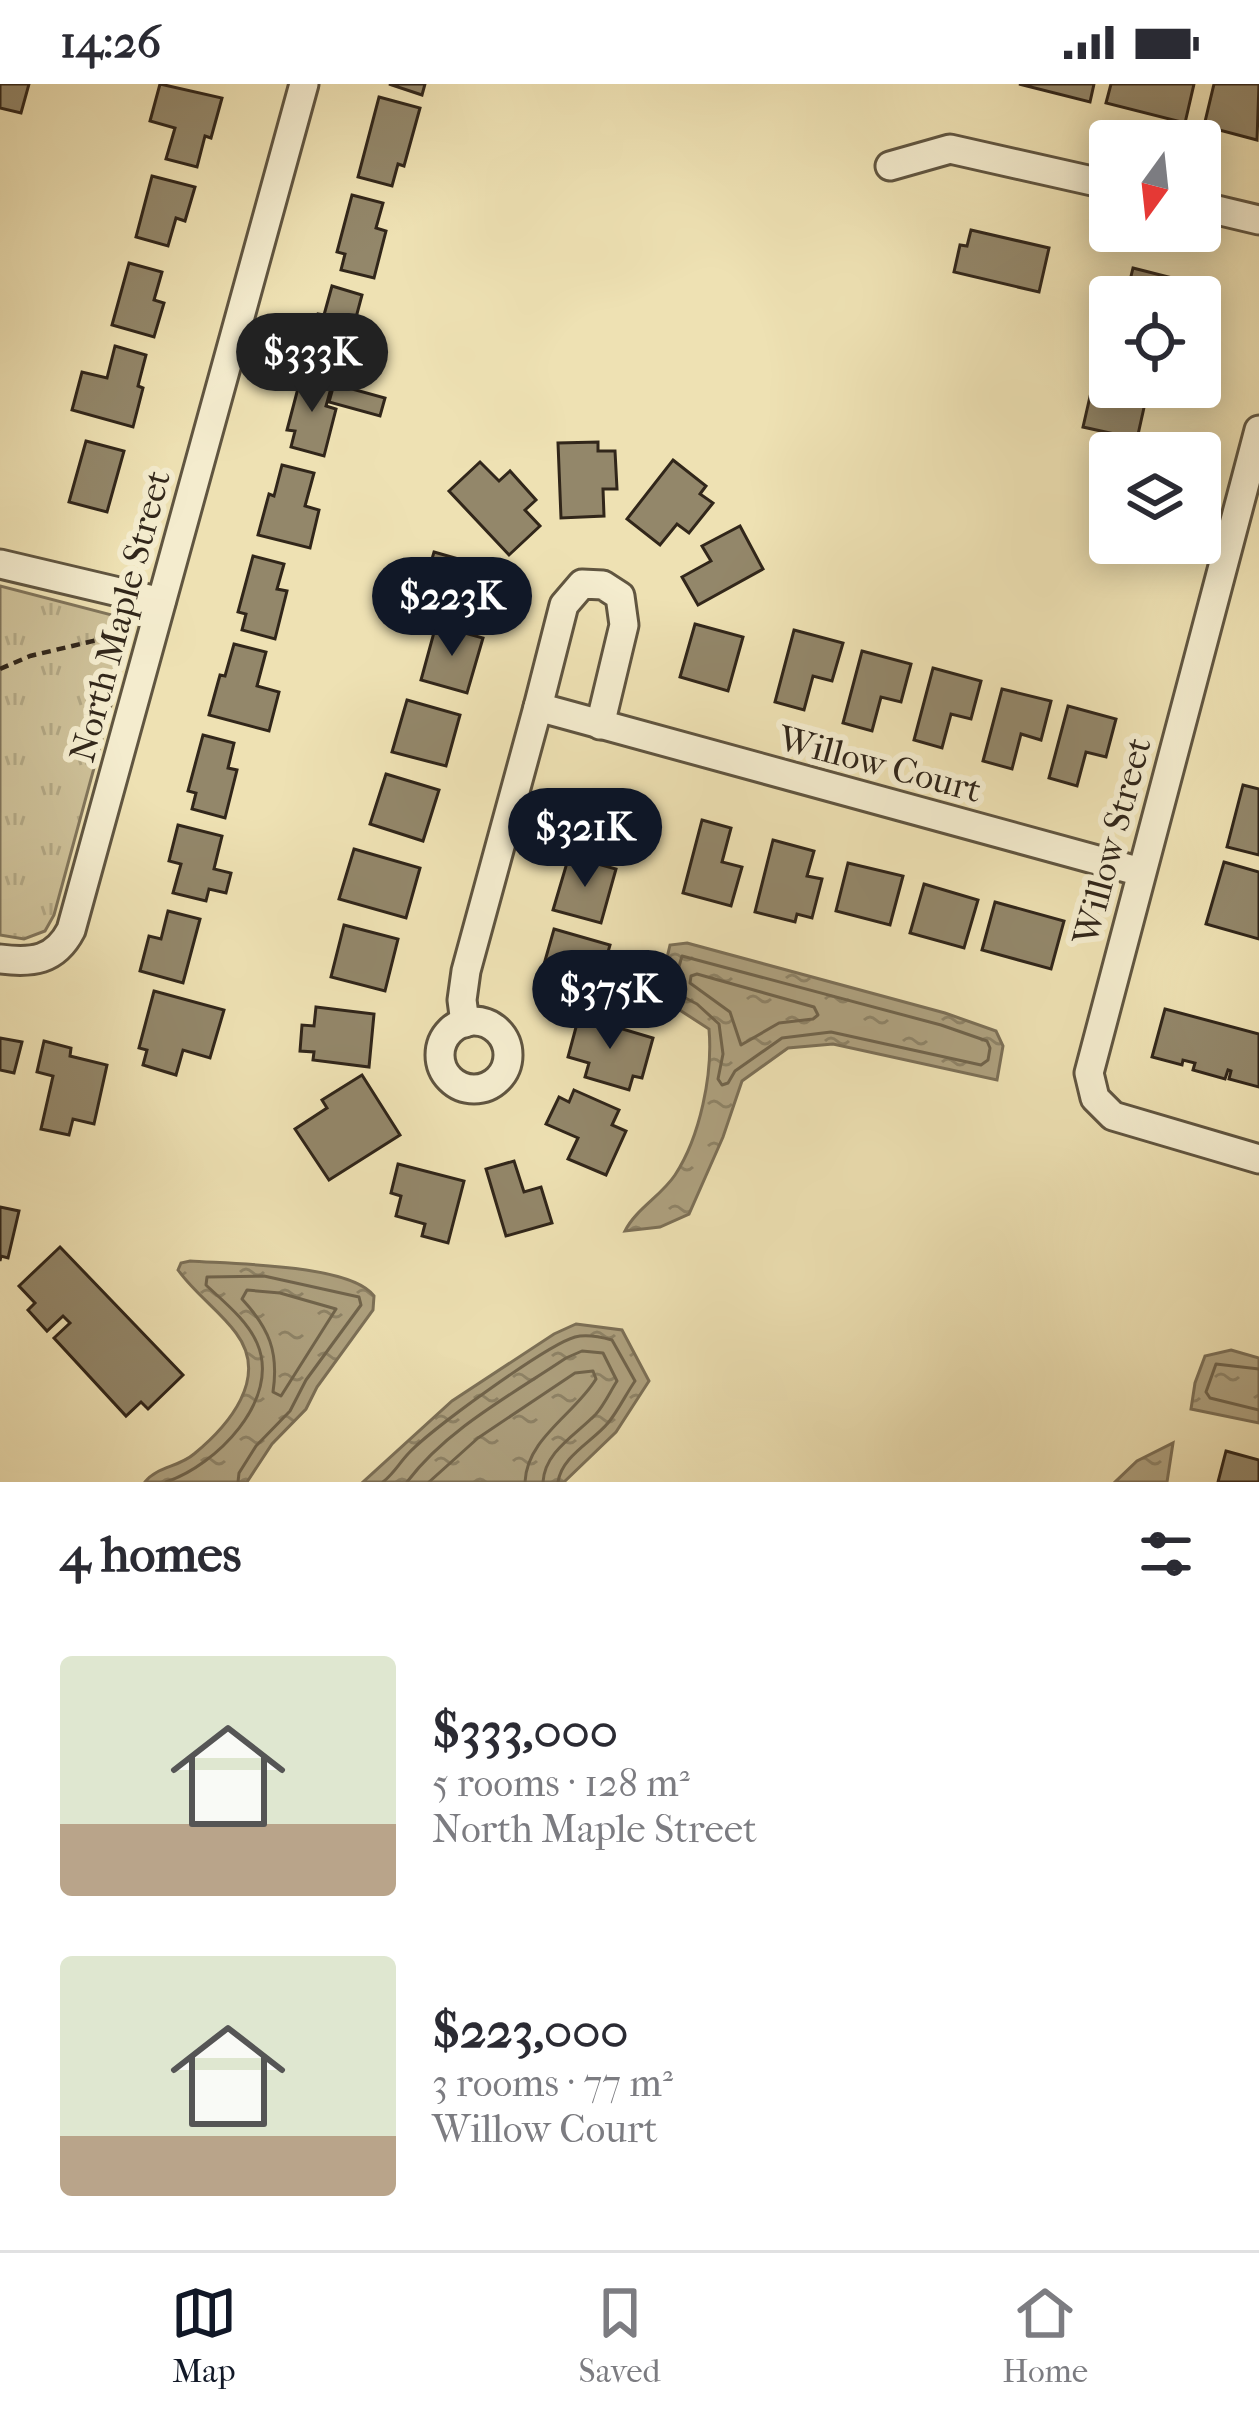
<!DOCTYPE html>
<meta charset="utf-8">
<style>
:root{--surface:#fff;--page:#f2f2f3;--text:#2b2b33;--muted:#7c7c81;--line:#e1e1e2;--accent:#111827}
body{margin:0;font-family:"IM FELL French Canon",serif;background:var(--page);color:var(--text);height:100vh;display:flex;flex-direction:column;font-size:45px;white-space:nowrap}
*{box-sizing:border-box;margin:0}
p{font-size:39px;color:var(--muted)}
.icon{flex:none;width:66px;height:66px;fill:none;stroke:currentColor;stroke-width:2;stroke-linecap:round;stroke-linejoin:round}
.map{position:relative;height:1398px;overflow:hidden}
.side{display:flex;flex-direction:column;background:var(--surface);flex:1}
.side>*{flex:none}
.needle{width:78px;rotate:195deg}
.buttons{position:absolute;left:1089px;top:36px;display:grid;gap:24px}
.buttons a{display:grid;place-items:center;width:132px;height:132px;border-radius:12px;background:var(--surface);box-shadow:0 6px 30px #0003;font-size:60px}
.price{position:absolute;translate:-50% -102px;padding:0 27px;border-radius:42px;background:var(--accent);color:#fff;font-size:39px;line-height:78px;filter:drop-shadow(0 3px 6px #0008)}
.price::after{content:'';position:absolute;left:50%;top:72px;width:36px;height:27px;margin-left:-18px;background:inherit;clip-path:polygon(0 0,100% 0,50% 100%)}
.price.on{background:#222;color:#fff}
ul{padding:0;list-style:none}
li{display:flex;align-items:center;gap:36px;height:300px;padding:0 60px}
li span{display:grid;place-items:center;flex:none;width:336px;height:240px;border-radius:12px;color:#555}
li>.icon{margin-inline-start:auto}
span .icon{width:144px;height:144px;fill:#fffc;stroke-width:1}
li b{font-size:51px}
h2{display:flex;justify-content:space-between;align-items:center;height:144px;padding:0 60px;font-size:51px}
.status{display:flex;justify-content:space-between;align-items:center;height:84px;padding:0 60px;background:var(--surface);direction:ltr}
.status svg{height:33px;fill:currentColor}
.menu{display:flex;justify-content:space-around;align-items:center;height:168px;border-top:3px solid var(--line);background:var(--surface);font-size:33px;color:var(--muted)}
.menu a{display:grid;justify-items:center;gap:6px}
.menu .on{color:var(--accent)}
.map>svg:first-child{display:block}
</style>
<div class="status"><b>14:26</b><svg viewBox="0 0 49 12"><path d="M0 12V9h3v3zM5 12V6h3v6zM10 12V3h3v9zM15 12V0h3v12zM26 1h20v11H26zM47 4h2v5h-2z"/></svg></div>
<div class="map">
<svg width="1259" height="1398" viewBox="0 0 1259 1398">
<defs>
<pattern id="grass-tufts" width="24" height="20" patternUnits="userSpaceOnUse" patternTransform="scale(3)"><rect width="24" height="20" fill="#cec199"/><path d="M3 7l-1-3M5 7V3M7 7l1-3M15 17l-1-3M17 17v-4M19 17l1-3" fill="none" stroke="#b1a683"/></pattern>
<pattern id="water-ripples" width="26" height="14" patternUnits="userSpaceOnUse" patternTransform="scale(3)"><rect width="26" height="14" fill="#aea17f"/><path d="M2 4q2-2 4 0t4 0M15 11q2-2 4 0t4 0" fill="none" stroke="#8e8367"/></pattern>
</defs>
<rect width="100%" height="100%" fill="#eee1b3"/>
<filter id="stains"><feTurbulence type="fractalNoise" baseFrequency=".00167" numOctaves="4"/><feColorMatrix values="0 0 0 0 .2 0 0 0 0 .09 0 0 0 0 .02 0 0 0 .5 -.17"/></filter>
<radialGradient id="worn" r=".72"><stop offset=".6" stop-color="#630" stop-opacity="0"/><stop offset="1" stop-color="#630" stop-opacity=".3"/></radialGradient>
<path fill="url(#grass-tufts)" stroke="#80745a" stroke-width="3" d="M0 502 112 531 124 542 128 559 54 831 45 847 24 855 0 851Z"/>
<g fill="url(#water-ripples)" stroke="#7c7057" stroke-width="3">
<path d="M687 859 945 929 996 947 1003 962 997 996 833 960 788 964 742 997 723 1053 689 1130 660 1143 625 1147C636 1125 661 1112 675 1091 700 1053 713 990 709 945L658 912 670 861Z"/>
<path d="M190 1177C230 1180 351 1180 374 1212L373 1226 317 1303 306 1325 272 1360 247 1398H145C156 1383 179 1383 194 1370 228 1342 270 1294 236 1249 219 1226 195 1210 178 1186L181 1179Z"/>
<path d="M576 1240 622 1246 649 1297 616 1348 564 1398H363L452 1317 554 1250Z"/>
<path d="M1231 1266 1259 1274V1339L1191 1325 1195 1299 1205 1272Z"/>
<path d="M1173 1359 1167 1398H1115L1137 1377Z"/>
</g>
<g fill="none" stroke-linecap="round" stroke-linejoin="round">
<g stroke="#70644c" stroke-width="3">
<path d="M682 872 941 941 987 957 990 964 988 976 981 981 831 948 782 954 735 987 728 999 722 1001 718 995 723 970 719 940 697 920 672 907Z"/>
<path d="M697 890 814 923 818 931 813 935 779 939 741 961 730 928 690 899 691 892Z"/>
<path d="M247 1206 280 1209 336 1225 281 1312 273 1308C279 1268 269 1244 242 1215Z"/>
<path d="M1259 1285 1216 1280 1206 1308 1210 1314 1259 1326"/>
<path d="M166 1398C215 1382 282 1316 257 1259 247 1236 224 1218 206 1201L207 1193 264 1192 359 1213 361 1221 306 1296 290 1327 256 1362 239 1389 238 1398"/>
<path d="M383 1398C394 1389 398 1381 407 1371 428 1347 547 1261 575 1253 587 1250 601 1253 612 1256L635 1297C626 1310 618 1327 608 1339 592 1358 562 1372 558 1398"/>
<path d="M407 1398C447 1345 511 1311 566 1274L582 1267 603 1269 617 1297C610 1308 604 1321 596 1330 576 1351 545 1367 543 1398"/>
<path d="M429 1398 478 1354 575 1289 593 1287 596 1295C575 1330 527 1354 525 1398"/>
</g>
</g>
<g fill="#93876a" stroke="#31261a" stroke-width="3">
<path d="M0 0H29L21 29 0 24Z"/>
<path d="M160 0 222 14 211 54 205 52 197 83 166 75 175 44 150 37Z"/>
<path d="M389 0H425L422 11Z"/>
<path d="M1019 0H1094L1090 18Z"/>
<path d="M1111 0H1194L1185 39 1106 19Z"/>
<path d="M1214 0H1259L1257 56 1204 42Z"/>
<path d="M379 13 420 24 404 82 398 80 392 102 358 93Z"/>
<path d="M152 92 195 103 185 137 176 134 168 162 136 153Z"/>
<path d="M352 111 383 119 376 144 386 147 374 194 341 186 345 170 337 168Z"/>
<path d="M971 146 1049 164 1039 208 954 188 960 161 967 162Z"/>
<path d="M129 179 162 188 154 216 164 219 154 253 112 241Z"/>
<path d="M1133 184 1216 205 1205 247 1200 246V213H1126Z"/>
<path d="M332 202 362 211 354 241 378 248 367 287 306 270 318 230 324 231Z"/>
<path d="M115 262 146 271 138 302 143 304 133 343 72 326 82 288 107 294Z"/>
<path d="M1100 269 1110 271V303H1143L1139 318 1145 319 1137 355 1083 343Z"/>
<path d="M302 289 333 297 326 322 336 325 324 372 291 363 295 347 287 346Z"/>
<path d="M334 300 385 314 380 332 329 318Z"/>
<path d="M86 357 124 367 107 428 69 418Z"/>
<path d="M598 358V367H615L617 405H603L604 432 561 434 558 359Z"/>
<path d="M673 376 706 402 700 410 713 419 689 449 677 440 660 461 627 435Z"/>
<path d="M480 378 499 397 510 387 536 416 525 426 540 442 509 471 449 407Z"/>
<path d="M282 381 314 389 305 422 319 426 310 464 258 451 269 410 274 412Z"/>
<path d="M740 442 763 485 698 521 682 493 711 477 702 462Z"/>
<path d="M434 468 504 488 496 515 465 507 459 528 420 516Z"/>
<path d="M253 472 284 480 277 505 287 507 275 555 242 546 246 530 238 528Z"/>
<path d="M695 540 743 553 728 607 680 593Z"/>
<path d="M436 541 483 554 467 609 421 596Z"/>
<path d="M794 546 843 559 832 597 813 592 804 626 775 618Z"/>
<path d="M234 560 266 568 257 602 279 608 269 647 209 631 220 591 225 592Z"/>
<path d="M862 567 911 580 901 618 881 613 872 647 843 639Z"/>
<path d="M933 584 981 597 971 635 951 630 942 664 914 656Z"/>
<path d="M1002 605 1051 617 1041 656 1021 650 1012 685 983 677Z"/>
<path d="M407 616 460 631 446 682 392 668Z"/>
<path d="M1068 622 1116 635 1106 673 1086 668 1077 702 1049 694Z"/>
<path d="M203 651 234 659 228 684 237 686 225 734 192 725 196 709 188 707Z"/>
<path d="M386 690 439 706 423 757 370 740Z"/>
<path d="M1243 701 1259 705V771L1227 763Z"/>
<path d="M583 709 655 725 642 772 570 752Z"/>
<path d="M702 736 731 744 722 778 742 783 731 822 683 809Z"/>
<path d="M178 741 222 752 214 785 231 789 226 809 209 805 206 817 173 809 181 780 169 777Z"/>
<path d="M773 756 814 767 807 792 822 795 812 834 797 830 795 838 755 828Z"/>
<path d="M354 765 420 784 406 834 339 815Z"/>
<path d="M569 772 616 785 601 839 553 826Z"/>
<path d="M1224 778 1259 788V855L1206 840Z"/>
<path d="M848 779 903 792 890 841 836 827Z"/>
<path d="M924 800 978 816 964 864 910 849Z"/>
<path d="M995 818 1064 837 1051 885 982 866Z"/>
<path d="M168 827 200 835 183 899 140 887 149 852 161 855Z"/>
<path d="M344 841 398 855 385 907 331 893Z"/>
<path d="M554 845 610 861 595 914 539 898Z"/>
<path d="M154 907 224 926 210 974 183 966 176 991 143 981 147 966 139 964Z"/>
<path d="M316 923 374 930 369 983 313 976 314 968 300 967 302 941 314 942Z"/>
<path d="M1165 925 1259 950V1003L1229 995 1231 987 1228 986 1225 995 1193 986 1195 979 1183 976 1182 981 1152 973Z"/>
<path d="M579 932 653 954 642 994 633 992 629 1006 585 993 589 979 568 973Z"/>
<path d="M0 954 22 958 14 989 0 986Z"/>
<path d="M44 957 71 964 70 972 107 981 94 1040 73 1035 69 1051 41 1045 53 992 37 988Z"/>
<path d="M362 991 400 1051 329 1096 295 1045 327 1024 322 1016Z"/>
<path d="M574 1006 619 1026 612 1041 626 1047 606 1091 568 1075 578 1054 546 1040 559 1013 569 1018Z"/>
<path d="M514 1077 524 1108 541 1103 552 1139 506 1152 486 1085Z"/>
<path d="M398 1080 464 1097 448 1159 422 1152 425 1140 396 1132 401 1112 391 1109Z"/>
<path d="M0 1123 19 1127 8 1174 1 1172 0 1177Z"/>
<path d="M60 1163 183 1291 148 1325 141 1318 126 1332 54 1254 70 1239 63 1232 47 1247 28 1226 35 1219 19 1202Z"/>
<path d="M1226 1367 1259 1376V1398H1218Z"/>
</g>
<g fill="none" stroke-linecap="round" stroke-linejoin="round">
<g stroke="#605540" stroke-width="33">
<g id="minor">
<path d="M890 82 950 65 1110 101"/>
<path d="M1200 122 1259 136"/>
<path d="M1259 346 1089 989 1095 1014 1113 1032 1259 1075"/>
<path d="M0 480 161 518"/>
<path d="M538 623 564 521 582 500 603 501 620 512 624 541 600 641"/>
<path d="M0 875C32 879 55 877 71 846L304 0"/>
<circle cx="474" cy="971" r="34"/>
<path d="M465 939 462 916 466 887 538 623 1141 788"/>
</g>
</g>
<path stroke="#31261a" stroke-width="4.5" stroke-dasharray="9 6" stroke-linecap="butt" d="M0 585 30 572 114 552 122 535"/>
<use href="#minor" stroke="#f4ecce" stroke-width="27"/>
</g>
<g text-anchor="middle" dominant-baseline="central" stroke-width="12" stroke-linejoin="round" paint-order="stroke">
<g font-size="36" fill="#31261a" stroke="#f4ecce">
<text transform="translate(120 532) rotate(-75)">North Maple Street</text>
<text transform="translate(880 680) rotate(15)">Willow Court</text>
<text transform="translate(1112 757) rotate(-75)">Willow Street</text>
</g>
</g>
<rect width="100%" height="100%" filter="url(#stains)"/>
<rect width="100%" height="100%" fill="url(#worn)"/>
</svg>
<div class="buttons">
<a><svg class="needle" viewBox="-14 -14 28 28"><path d="M0-13l5 13h-10z" fill="#e53935"/><path d="M0 13l5-13h-10z" fill="#7c7c81"/></svg></a>
<a><svg class="icon" aria-label="locate" viewBox="0 0 24 24"><circle cx="12" cy="12" r="6"/><path d="M12 2v4M12 18v4M2 12h4M18 12h4"/></svg></a>
<a><svg class="icon" aria-label="layers" viewBox="0 0 24 24"><path d="M12 4l9 5-9 5-9-5zM3 14l9 5 9-5"/></svg></a>
</div>
<b class="price on" style="left:312px;top:331px">$333K</b>
<b class="price" style="left:452px;top:575px">$223K</b>
<b class="price" style="left:585px;top:806px">$321K</b>
<b class="price" style="left:610px;top:968px">$375K</b>
</div>
<section class="side">
<h2>4 homes<svg class="icon" aria-label="filters" viewBox="0 0 24 24"><path d="M4 7h16M4 17h16"/><circle cx="9" cy="7" r="2"/><circle cx="15" cy="17" r="2"/></svg></h2>
<ul>
<li><span style="background:linear-gradient(#dfe7d0 70%,#b9a48a 0)"><svg class="icon" aria-label="home" viewBox="0 0 24 24"><path d="M3 11l9-7 9 7M6 9v11h12V9"/></svg></span><div><b>$333,000</b><p>5 rooms · 128 m²</p><p>North Maple Street</p></div></li>
<li><span style="background:linear-gradient(#dfe7d0 75%,#b9a48a 0)"><svg class="icon" aria-label="home" viewBox="0 0 24 24"><path d="M3 11l9-7 9 7M6 9v11h12V9"/></svg></span><div><b>$223,000</b><p>3 rooms · 77 m²</p><p>Willow Court</p></div></li>
</ul>
</section>
<nav class="menu">
<a class="on"><svg class="icon" aria-label="map" viewBox="0 0 24 24"><path d="M3 6l6-2 6 2 6-2v14l-6 2-6-2-6 2zM9 4v14M15 6v14"/></svg>Map</a>
<a><svg class="icon" aria-label="saved" viewBox="0 0 24 24"><path d="M7 4h10v16l-5-4-5 4z"/></svg>Saved</a>
<a><svg class="icon" aria-label="home" viewBox="0 0 24 24"><path d="M3 11l9-7 9 7M6 9v11h12V9"/></svg>Home</a>
</nav>
